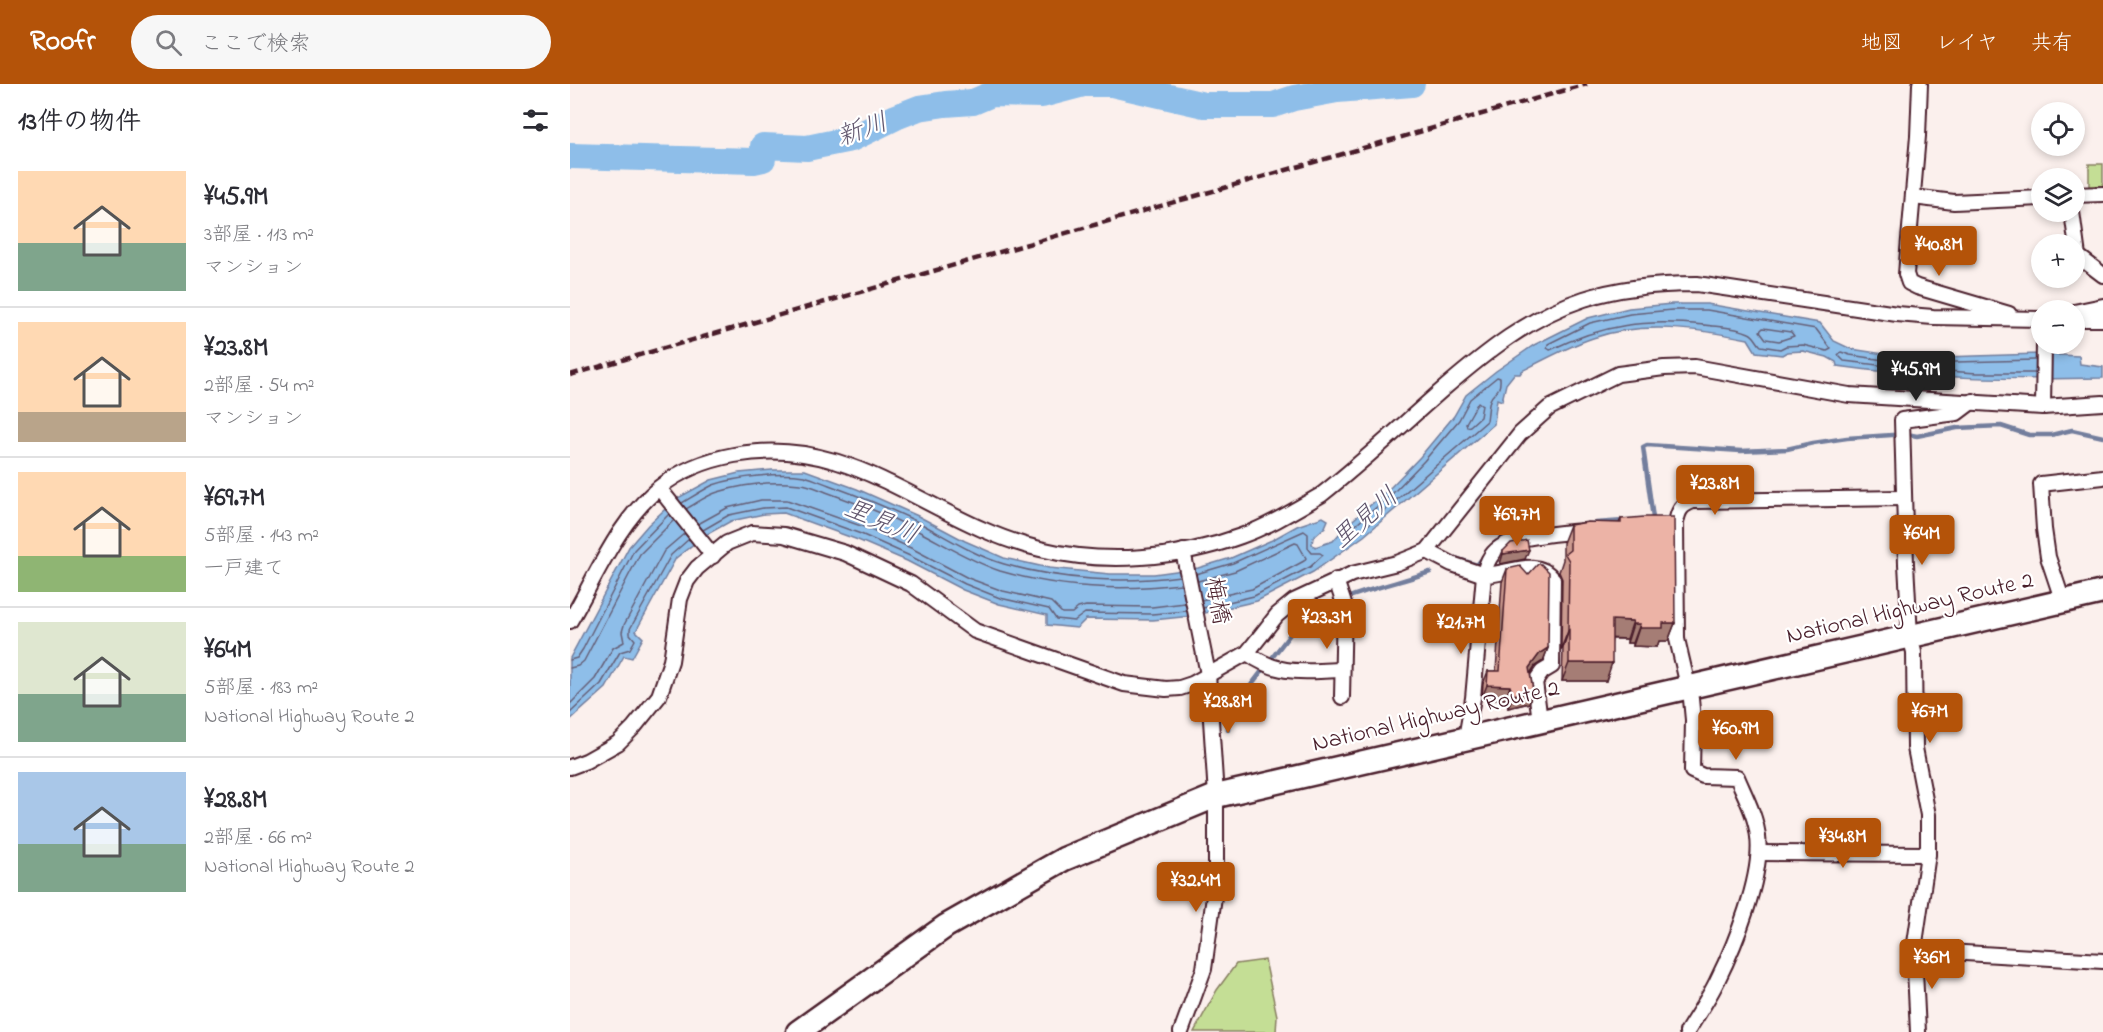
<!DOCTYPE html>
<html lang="ja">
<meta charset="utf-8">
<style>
:root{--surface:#fff;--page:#f7f7f7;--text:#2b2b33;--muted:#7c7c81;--line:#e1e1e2;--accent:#b45309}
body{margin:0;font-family:"Indie Flower","Klee One",sans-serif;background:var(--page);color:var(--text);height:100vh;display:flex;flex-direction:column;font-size:22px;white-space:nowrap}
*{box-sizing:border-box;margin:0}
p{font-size:20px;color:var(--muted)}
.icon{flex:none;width:33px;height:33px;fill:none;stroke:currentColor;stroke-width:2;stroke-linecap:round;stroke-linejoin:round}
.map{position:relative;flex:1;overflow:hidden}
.side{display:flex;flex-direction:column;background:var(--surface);width:570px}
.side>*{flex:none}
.tools{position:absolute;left:1461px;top:18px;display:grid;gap:12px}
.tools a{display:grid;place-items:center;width:54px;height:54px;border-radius:50%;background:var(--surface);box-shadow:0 3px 9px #0003;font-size:30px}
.price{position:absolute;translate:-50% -51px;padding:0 14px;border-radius:6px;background:var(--accent);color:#fff;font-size:20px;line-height:39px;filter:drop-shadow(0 2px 3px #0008)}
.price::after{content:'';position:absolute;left:50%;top:36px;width:18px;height:14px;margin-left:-9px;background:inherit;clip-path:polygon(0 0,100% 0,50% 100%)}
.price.selected{background:#222;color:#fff}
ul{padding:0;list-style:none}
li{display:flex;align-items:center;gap:18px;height:150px;padding:0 18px}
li+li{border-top:2px solid var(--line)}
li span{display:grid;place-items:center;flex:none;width:168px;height:120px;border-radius:0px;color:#555}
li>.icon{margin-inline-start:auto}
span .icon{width:72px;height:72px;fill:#fffc;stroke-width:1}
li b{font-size:26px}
h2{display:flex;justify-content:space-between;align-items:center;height:72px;padding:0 18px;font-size:26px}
header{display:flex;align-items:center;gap:36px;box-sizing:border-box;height:84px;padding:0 30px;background:var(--accent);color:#fff}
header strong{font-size:28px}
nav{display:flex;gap:33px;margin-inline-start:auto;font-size:21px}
.search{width:420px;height:54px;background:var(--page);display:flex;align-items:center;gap:15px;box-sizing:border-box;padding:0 21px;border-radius:33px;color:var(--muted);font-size:22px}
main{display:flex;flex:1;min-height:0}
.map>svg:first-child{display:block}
</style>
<header>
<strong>Roofr</strong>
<div class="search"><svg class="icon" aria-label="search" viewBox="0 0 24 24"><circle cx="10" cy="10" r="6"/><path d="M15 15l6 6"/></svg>ここで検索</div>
<nav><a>地図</a><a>レイヤ</a><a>共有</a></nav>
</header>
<main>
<section class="side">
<h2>13件の物件<svg class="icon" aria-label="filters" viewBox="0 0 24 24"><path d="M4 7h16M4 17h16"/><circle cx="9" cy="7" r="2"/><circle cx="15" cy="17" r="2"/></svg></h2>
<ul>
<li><span style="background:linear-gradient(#ffd9b3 60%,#7fa58c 0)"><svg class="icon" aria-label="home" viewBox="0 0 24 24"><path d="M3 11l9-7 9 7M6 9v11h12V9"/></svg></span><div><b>¥45.9M</b><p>3部屋 · 113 m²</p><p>マンション</p></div></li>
<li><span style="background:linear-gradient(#ffd9b3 75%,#b9a48a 0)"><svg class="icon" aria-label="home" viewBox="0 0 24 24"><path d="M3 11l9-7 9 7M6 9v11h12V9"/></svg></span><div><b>¥23.8M</b><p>2部屋 · 54 m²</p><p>マンション</p></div></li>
<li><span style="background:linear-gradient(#ffd9b3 70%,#8fb573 0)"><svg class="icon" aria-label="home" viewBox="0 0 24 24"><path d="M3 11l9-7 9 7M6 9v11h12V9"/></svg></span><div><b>¥69.7M</b><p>5部屋 · 143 m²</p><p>一戸建て</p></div></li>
<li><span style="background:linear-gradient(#dfe7d0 60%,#7fa58c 0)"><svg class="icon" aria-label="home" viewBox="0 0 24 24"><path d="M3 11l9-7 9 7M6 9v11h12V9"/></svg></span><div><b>¥64M</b><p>5部屋 · 183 m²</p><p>National Highway Route 2</p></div></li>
<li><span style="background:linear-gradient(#a9c7e8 60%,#7fa58c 0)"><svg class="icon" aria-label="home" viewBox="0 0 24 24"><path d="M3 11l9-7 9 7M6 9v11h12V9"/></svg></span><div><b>¥28.8M</b><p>2部屋 · 66 m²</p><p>National Highway Route 2</p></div></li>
</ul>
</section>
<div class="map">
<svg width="1533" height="948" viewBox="0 0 1533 948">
<rect width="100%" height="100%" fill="#fbf0ed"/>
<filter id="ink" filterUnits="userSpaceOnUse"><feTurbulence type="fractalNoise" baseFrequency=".0167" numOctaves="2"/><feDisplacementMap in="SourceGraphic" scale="12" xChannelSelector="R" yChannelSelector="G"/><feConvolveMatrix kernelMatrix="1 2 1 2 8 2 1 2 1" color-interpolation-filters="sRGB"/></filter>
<g filter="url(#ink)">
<g fill="#c4de95" stroke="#877e60" stroke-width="1.5">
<rect x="1519" y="80" width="14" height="24"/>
<path d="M695 876 707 932 706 948H624L647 906 666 880Z"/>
</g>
<path fill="#8ebee9" stroke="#737e9d" stroke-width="1.5" d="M1102 220H1137L1250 239 1264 257 1281 265 1340 274 1469 270 1509 272 1510 280 1533 283V294C1442 296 1358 295 1267 282L1266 278 1257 273 1233 267 1217 268 1212 271 1186 268 1178 255C1128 245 1073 237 1023 254 999 262 975 275 952 287L950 290H944L936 300 932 317 927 315 924 340 794 452 743 488 687 517 622 532 583 536 516 535 507 544 477 541V531L429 520 393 506 337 477 288 456 214 429 194 430 161 437 134 452 106 474 66 547 73 554 62 574 54 572 36 604 0 636V574L59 463 78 441 106 415 141 396 169 389 202 386H235L287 405 348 432 395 457 434 474 479 484 540 490H584L628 484 661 474 702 456 727 442 753 433 758 436 755 443 743 454 742 460 745 463 763 457 777 441 818 406 850 373 884 332 896 311 926 287 964 261 1018 234 1059 224Z"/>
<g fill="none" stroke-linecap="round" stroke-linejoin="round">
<g stroke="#655f77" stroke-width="1.5">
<path d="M1102 226H1137L1246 245 1261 265 1257 267 1233 261 1216 262 1210 265 1191 262C1187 259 1185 251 1179 249 1166 243 1148 243 1134 241 1075 235 1034 240 980 266L977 264 978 260 1020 239 1060 230Z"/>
<path d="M1193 244 1221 248 1224 252 1209 257 1196 255 1190 247Z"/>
<path d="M1271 268 1280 271 1334 279 1336 282 1334 284 1274 277 1268 271Z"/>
<path d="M1465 289H1407L1347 285 1344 282 1347 279 1465 276"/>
<path d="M927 293 930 294C931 309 924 306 920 316 918 323 918 331 917 337L791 447 783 452 780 451 781 445 822 410 854 377 889 336 900 315Z"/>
<path d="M908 318 912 321 910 333 900 342 897 343 896 339Z"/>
<path d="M112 419C122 413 133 406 143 401 166 393 210 388 234 392 242 394 251 398 259 401 289 412 319 424 348 438 376 453 403 471 434 480 490 496 552 500 610 492"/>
<path d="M116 425C127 419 137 411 148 408 174 400 203 397 230 400 238 400 248 405 256 408 286 419 316 430 344 445 372 459 400 477 430 487 488 504 552 507 611 500"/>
<path d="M128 440 157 424 191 416H217L294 443 343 465 398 494 433 507 481 518 492 529H502L508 524 516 522 582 523 615 519"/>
<path d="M133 446 159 431 193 424 216 423 291 450 340 472 395 500 430 514 479 525 486 535 504 537 515 529 582 530 617 527"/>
<path d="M626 490 663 479 734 447 738 450V464L742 469H750L753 471 740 483 684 512 633 524"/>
<path d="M628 497 665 487 725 459 728 460 736 474 734 477 682 505 631 516"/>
<path d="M0 576 7 574 13 565 64 466 99 430"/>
<path d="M0 584 8 582 14 577 70 470 104 436"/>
<path d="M0 620 25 595 43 564 54 558 52 548 54 541 94 467 115 449"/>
<path d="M0 629 31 600 50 568 60 565 65 556 60 550V545L101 471 119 455"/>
</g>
<g stroke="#737e9d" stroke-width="4.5">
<path d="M1080 435 1083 434 1073 363 1077 361 1171 367 1217 365 1243 359 1277 354 1337 350 1347 352 1387 344 1431 342 1459 351H1481L1502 346 1533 353"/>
<path d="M1026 439 1054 437"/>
<path d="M885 474 907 481 915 471"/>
<path d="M658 646V635L665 622 731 536C769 511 818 502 860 488"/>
</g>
<path stroke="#8ebee9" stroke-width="26" d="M0 72 184 77 193 75V62L237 64 261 59 281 55 326 33 349 24 375 20 403 18 422 10 472 11 514 0H542L634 21H703L724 14 767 6 842 0"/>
<g stroke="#4a1f2b" stroke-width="18">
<g id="minor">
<path d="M1350 0 1348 52 1336 190 1339 199 1347 203 1439 230"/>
<path d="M1504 111 1533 110"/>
<path d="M1343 113 1384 118 1472 114"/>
<path d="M1502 128 1508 172 1533 191"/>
<path d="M1504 228 1533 222"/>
<path d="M1504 235H1533"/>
<path d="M1473 323 1474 260"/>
<path d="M89 404 143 472"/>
<path d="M857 467 882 480 914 491C916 478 922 467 934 461 947 453 997 448 1014 447"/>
<path d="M766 496 774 520 772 613"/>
<path d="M1493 518 1478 473 1474 445 1471 400 1533 393"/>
<path d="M0 537C27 491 47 438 90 403 111 386 137 376 164 371 284 348 362 440 470 465 535 481 608 475 671 452 699 442 725 426 751 411 793 378 832 341 872 306 915 269 959 233 1014 215 1051 203 1089 200 1127 200L1327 230 1363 233 1472 235"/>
<path d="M677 569C711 593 733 587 772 586"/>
<path d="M896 654 903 614 914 491C937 491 966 472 983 495L982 582 972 588 965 598 970 637"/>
<path d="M0 683 16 677 48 659 64 643 89 612 101 577 110 515 117 497 127 484 157 459 182 449 214 451 275 469 341 500 405 547 554 600 596 605 610 604 622 600 677 569 707 531 724 517 782 490 827 479 857 467 950 350 979 324 1048 290 1094 284 1125 283 1279 311 1473 323 1533 319"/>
<path d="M1189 769 1358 770"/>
<path d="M1344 866 1533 877"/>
<path d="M611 948 634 885 646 798V712L638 590 613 467"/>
<path d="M1117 948C1127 931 1139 914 1147 897 1165 861 1193 792 1188 753 1186 732 1175 712 1167 693L1133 692 1122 687 1123 636 1121 615 1107 555 1106 439C1108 427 1111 421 1123 417L1333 414"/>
<path d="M1348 948 1344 866 1358 770V731L1345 664 1344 568 1340 552 1336 480 1332 336 1387 329 1403 317"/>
</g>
</g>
<g stroke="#4a1f2b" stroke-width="27">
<path id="trunk" d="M228 948 376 842 494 775 646 712 1533 508"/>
</g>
<use href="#minor" stroke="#fff" stroke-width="14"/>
<use href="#trunk" stroke="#fff" stroke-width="22"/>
<path stroke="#4a1f2b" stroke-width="4.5" stroke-dasharray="9 4.5" stroke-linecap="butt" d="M0 291 1017 0"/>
</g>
<g fill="#cb9a8f" stroke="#4a1f2b" stroke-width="1.5">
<path d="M1051 435 1105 539 1098 557H1089L1087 563 1063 562V559H1057V555H1042L1036 597H992L993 564 991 565 992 495 989 488 993 476V459L1000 441 1049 439Z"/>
<path d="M933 467 955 475 930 480 929 476Z"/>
<path d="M937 485 978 564 973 577 965 582 960 589 963 606 959 619 938 624 936 615 912 614 913 600 918 587H926L932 498Z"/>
</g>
<g fill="#a57d74" stroke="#4a1f2b" stroke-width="1.5">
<path d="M959 466 955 475 930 480 933 470Z"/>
<path d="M1042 536 1063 537 1057 555 1035 554Z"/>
<path d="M1093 539H1105L1098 557H1089L1087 563 1063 562 1069 544Z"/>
<path d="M1063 540H1070L1063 559H1057Z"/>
<path d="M999 546 993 564 991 565 998 547Z"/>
<path d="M978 564 973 577 965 582 955 597 959 584 970 569Z"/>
<path d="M999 579H1042L1036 597H992Z"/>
<path d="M917 601 940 602 936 615 912 614Z"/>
<path d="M963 606 959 619 938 624 943 611Z"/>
</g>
<g fill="#ecb3a6" stroke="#4a1f2b" stroke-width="1.5">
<path d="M1074 433H1104L1105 539H1093V544H1069L1070 540H1063V537L1042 536V579H999V546L998 547 999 477 995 470 1000 466V441L1018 438 1051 439V435Z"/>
<path d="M957 456 959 466 933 470V467L941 459Z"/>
<path d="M968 480H971L979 488 978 564 970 569 959 584 963 606 943 611 940 602 917 601 918 587H930L937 485 950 482 958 491Z"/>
</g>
</g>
<g text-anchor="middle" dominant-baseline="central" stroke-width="4.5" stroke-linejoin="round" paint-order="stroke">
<g font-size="24" fill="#4a1f2b" stroke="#fff">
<text transform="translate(646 517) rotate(79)">梅橋</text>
<text transform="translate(1340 525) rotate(-13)">National Highway Route 2</text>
<text transform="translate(866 633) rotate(-13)">National Highway Route 2</text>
</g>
<g font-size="26" font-style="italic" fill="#62576e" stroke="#fff">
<text transform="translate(293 47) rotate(-20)">新川</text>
<text transform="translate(796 435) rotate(-41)">里見川</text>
<text transform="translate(311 439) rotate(23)">里見川</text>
</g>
</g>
</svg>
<div class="tools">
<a><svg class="icon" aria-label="locate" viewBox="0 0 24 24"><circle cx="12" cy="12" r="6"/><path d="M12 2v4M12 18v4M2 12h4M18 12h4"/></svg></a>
<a><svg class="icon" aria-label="layers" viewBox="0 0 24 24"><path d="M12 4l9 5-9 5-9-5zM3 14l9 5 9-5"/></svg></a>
<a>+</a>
<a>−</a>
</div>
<b class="price" style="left:1369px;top:193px">¥40.8M</b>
<b class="price selected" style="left:1346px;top:318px">¥45.9M</b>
<b class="price" style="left:1145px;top:432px">¥23.8M</b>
<b class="price" style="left:947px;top:463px">¥69.7M</b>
<b class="price" style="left:1352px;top:482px">¥64M</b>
<b class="price" style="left:757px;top:566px">¥23.3M</b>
<b class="price" style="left:891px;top:571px">¥21.7M</b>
<b class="price" style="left:658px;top:650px">¥28.8M</b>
<b class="price" style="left:1360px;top:660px">¥67M</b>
<b class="price" style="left:1166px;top:677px">¥60.9M</b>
<b class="price" style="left:1273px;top:785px">¥34.8M</b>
<b class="price" style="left:626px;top:829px">¥32.4M</b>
<b class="price" style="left:1362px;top:906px">¥36M</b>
</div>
</main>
